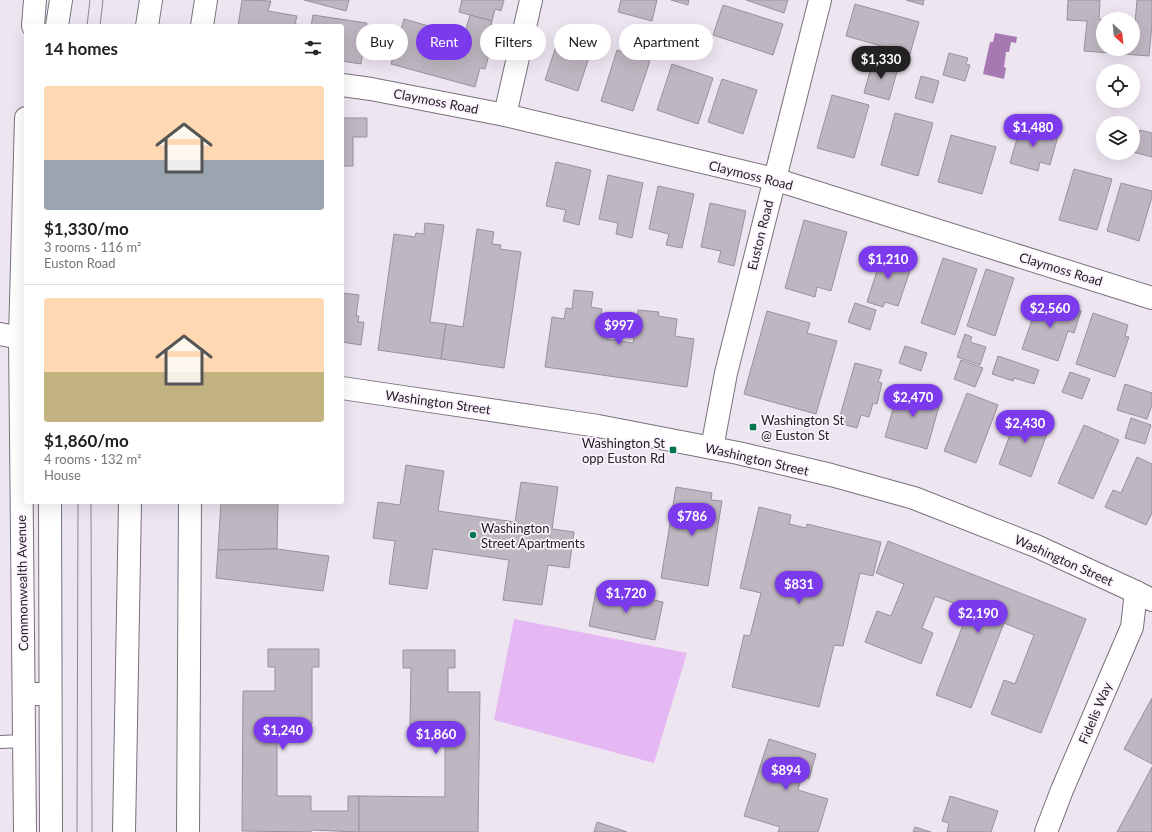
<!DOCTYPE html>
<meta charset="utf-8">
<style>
:root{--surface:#fff;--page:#f6f6f6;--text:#202124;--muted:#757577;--line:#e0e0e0;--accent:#7c3aed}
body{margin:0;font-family:Lato,sans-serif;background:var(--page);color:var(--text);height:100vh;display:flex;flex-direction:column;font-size:15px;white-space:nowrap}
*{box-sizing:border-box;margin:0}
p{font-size:13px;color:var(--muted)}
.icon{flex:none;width:22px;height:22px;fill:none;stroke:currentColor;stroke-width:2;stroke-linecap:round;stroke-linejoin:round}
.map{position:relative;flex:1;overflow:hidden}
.details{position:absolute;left:24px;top:24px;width:320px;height:480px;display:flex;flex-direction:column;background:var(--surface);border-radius:4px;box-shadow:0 4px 16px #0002}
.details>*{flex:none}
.guide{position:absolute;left:356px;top:24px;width:380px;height:36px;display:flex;gap:8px}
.needle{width:26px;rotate:153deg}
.buttons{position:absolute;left:1096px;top:12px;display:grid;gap:8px}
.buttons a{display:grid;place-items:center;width:44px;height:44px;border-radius:50%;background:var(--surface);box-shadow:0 4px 16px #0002;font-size:20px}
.price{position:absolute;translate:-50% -34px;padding:0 9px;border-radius:14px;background:var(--accent);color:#fff;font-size:13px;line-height:26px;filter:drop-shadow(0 1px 2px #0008)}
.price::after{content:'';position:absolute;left:50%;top:24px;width:12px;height:9px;margin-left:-6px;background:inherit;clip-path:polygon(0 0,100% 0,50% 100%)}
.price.active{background:#222;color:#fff}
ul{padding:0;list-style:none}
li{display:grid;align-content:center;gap:8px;height:212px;padding:0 20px}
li+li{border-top:1px solid var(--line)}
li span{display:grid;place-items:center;height:124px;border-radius:4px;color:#555}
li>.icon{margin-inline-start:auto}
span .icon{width:72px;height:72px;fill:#fffc;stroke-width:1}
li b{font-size:17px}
h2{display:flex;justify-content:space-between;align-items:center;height:48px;padding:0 20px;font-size:17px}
.pill{padding:0 14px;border-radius:18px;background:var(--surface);box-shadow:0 4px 16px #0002;font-size:14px;line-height:36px}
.pill.active{background:var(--accent);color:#fff}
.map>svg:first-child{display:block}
</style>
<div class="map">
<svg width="1152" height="832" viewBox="0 0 1152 832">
<rect width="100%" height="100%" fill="#ede5f0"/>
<path fill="#e6b8f3" d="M514 619 687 653 654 763 494 720Z"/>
<path fill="#a679b3" d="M995 33 1017 37 1016 43 1011 42 1009 52H1006L1004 67 1006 68 1004 79 983 74 990 42H993Z"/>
<g fill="#beb6c0" stroke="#99919b">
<path d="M242 0 271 1 268 11 297 16 295 24 311 26 313 15 367 23 361 64 342 61V26H238Z"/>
<path d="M304 0H349L346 11Z"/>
<path d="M462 0H504L501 11 495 9 492 21 459 12Z"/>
<path d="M621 0H657L652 21 618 12Z"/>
<path d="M671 0H689L688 5Z"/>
<path d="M746 0H788L784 13Z"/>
<path d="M906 0H924L923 5Z"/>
<path d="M1068 0H1100L1099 19 1103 20V49H1133V22L1135 23 1137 0H1152V24L1149 56 1084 51 1087 21 1067 20Z"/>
<path d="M855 4 919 22 910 54 846 36Z"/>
<path d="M723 5 783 24 773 55 713 35Z"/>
<path d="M470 15 492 21 490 28 496 30 485 69 480 68 475 87 391 64 404 19 464 36Z"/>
<path d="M560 34 593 45 578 91 545 80Z"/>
<path d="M617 50 650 61 633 111 601 101Z"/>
<path d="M949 53 968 58 966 64 970 65 965 81 943 75Z"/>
<path d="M873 60 898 68 889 100 864 93Z"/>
<path d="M672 64 713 78 698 124 657 110Z"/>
<path d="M921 76 939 81 933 103 915 98Z"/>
<path d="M722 79 757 90 743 134 708 122Z"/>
<path d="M832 95 869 105 854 158 817 148Z"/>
<path d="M895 113 933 123 918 176 881 165Z"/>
<path d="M342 118H367V137H353V166H342Z"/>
<path d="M1021 125 1058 136 1050 165 1040 162 1038 171 1010 163Z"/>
<path d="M1140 130 1152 133V157L1133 152Z"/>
<path d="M951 135 996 147 982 194 938 182Z"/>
<path d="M556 162 591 170 579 225 563 221 566 210 546 206Z"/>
<path d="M1074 169 1112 179 1097 230 1059 220Z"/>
<path d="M608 175 643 183 632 238 616 234 618 223 599 219Z"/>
<path d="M1121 183 1152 191V197L1139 241 1107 231Z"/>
<path d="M658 186 694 194 682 248 666 245 669 234 649 229Z"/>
<path d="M710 203 746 211 734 266 718 262 721 251 701 247Z"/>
<path d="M804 220 847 232 831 291 817 287 815 297 785 288Z"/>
<path d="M425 223 444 225 430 322 446 324 441 359 378 350 394 234 415 237 416 233 424 234Z"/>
<path d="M477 229 494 232 492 244 501 245 500 249 521 252 504 368 441 359 446 324 463 327Z"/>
<path d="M874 252 912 265 898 306 885 302 883 307 867 302 877 271 868 268Z"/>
<path d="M943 258 977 269 955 335 921 323Z"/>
<path d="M986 269 1014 278 995 336 967 326Z"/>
<path d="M574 290 593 292 591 307 602 309 600 323 609 324 607 339 633 343 638 310 659 312 658 316 677 319 675 336 694 339 687 387 545 367 552 317 564 319 566 308 572 309Z"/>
<path d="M342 293 359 295 356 316H359L358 322H364L361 345 342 342Z"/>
<path d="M1040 297 1081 311 1074 333 1068 331 1058 361 1022 349Z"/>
<path d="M855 303 876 310 870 330 848 322Z"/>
<path d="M767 311 810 323 807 333 837 341 816 414 744 394Z"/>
<path d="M1093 313 1128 325 1125 336 1129 337 1115 377 1076 364Z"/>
<path d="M965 334 972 337 970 342 986 347 980 365 957 357Z"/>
<path d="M905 346 927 353 921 371 899 363Z"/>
<path d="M998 356 1039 370 1034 384 1014 378 1013 381 992 374Z"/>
<path d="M961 360 983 368 975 387 954 379Z"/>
<path d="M855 363 882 370 878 382 882 383 877 404 873 403 869 417 861 415 857 428 838 423Z"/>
<path d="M1070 372 1090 379 1082 399 1062 392Z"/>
<path d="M1125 384 1152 393V405L1147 419 1117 410Z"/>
<path d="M899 388 941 399 927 449 885 437Z"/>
<path d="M967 393 998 405 976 463 944 451Z"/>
<path d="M1019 411 1051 423 1031 477 999 464Z"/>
<path d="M1131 418 1151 425 1145 444 1125 438Z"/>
<path d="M1084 425 1119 440 1093 499 1058 483Z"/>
<path d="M1137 457 1152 464V513L1146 525 1105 507 1113 490 1121 493Z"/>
<path d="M406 465 444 471 438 511 515 522 521 482 558 487 552 529 574 532 569 568 548 565 542 605 503 600 509 560 433 549 427 589 389 584 395 541 373 538 378 502 400 505Z"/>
<path d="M676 487 712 493 711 500 722 501 708 586 661 578Z"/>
<path d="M221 502H278L277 549 218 550Z"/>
<path d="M759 507 791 515 789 524 806 528 807 524 881 542 873 576 860 573 843 646 834 645 819 707 732 687 744 635 750 636 761 593 740 588Z"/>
<path d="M888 541 1086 619 1041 733 991 714 1004 680 1015 684 1034 635 1004 623 971 708 936 695 969 609 935 596 922 628 933 633 921 664 865 642 877 611 891 616 904 584 876 573Z"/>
<path d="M277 549 329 556 323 591 216 578 218 550Z"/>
<path d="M597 587 663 602 655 640 589 626Z"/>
<path d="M268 649H319V667H312V724H277V796H311V811H348V796H359V832L311 830V832L242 831 243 691H275V667H268Z"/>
<path d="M403 650H455V668H448V692H480L478 832H359V796L445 797V725H410L411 668H403Z"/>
<path d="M1152 698V764L1124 749Z"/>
<path d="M769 739 816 754 809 779 802 777 798 790 828 799 818 832H778L780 827 744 816Z"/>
<path d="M1152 767V832H1117Z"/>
<path d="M950 796 998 811 991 832H947L949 823 942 821Z"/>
<path d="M597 822 627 832H594Z"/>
<path d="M915 827 931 832H913Z"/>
</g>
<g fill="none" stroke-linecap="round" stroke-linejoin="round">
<g stroke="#79717b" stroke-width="14">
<path id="lane" d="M0 742 24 741"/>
</g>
<g stroke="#79717b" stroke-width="24">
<g id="street">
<path d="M33 26 35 0"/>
<path d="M202 26 206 0"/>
<path d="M342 85 371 89 505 115 774 179 1152 298"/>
<path d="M505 115 531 0"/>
<path d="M712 448 726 373 820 0"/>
<path d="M25 832 20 338 26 118"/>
<path d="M188 832 190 502"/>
<path d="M1046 832 1062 790 1132 627 1136 592"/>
</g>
</g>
<g stroke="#79717b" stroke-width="24">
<g id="secondary">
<path d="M0 334 26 339"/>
<path d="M342 388 598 426 738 453 831 475 914 498 1036 546 1136 592 1152 600"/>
</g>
</g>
<g stroke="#79717b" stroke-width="24">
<g id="primary">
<path d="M57 26 61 0"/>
<path d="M147 26 151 0"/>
<path d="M50 502 51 832"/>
<path d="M24 694H50"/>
<path d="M124 832 130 502"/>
</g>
</g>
<use href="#lane" stroke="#fff" stroke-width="12"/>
<use href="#street" stroke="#fff" stroke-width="22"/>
<use href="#secondary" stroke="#fff" stroke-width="22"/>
<use href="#primary" stroke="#fff" stroke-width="22"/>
<g stroke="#8e8990" stroke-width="1">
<path d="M87 26 90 0"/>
<path d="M100 26 103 0"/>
<path d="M91 502 92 832"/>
<path d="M77 832 78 502"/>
</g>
</g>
<g fill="#02744d" stroke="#fbf2fd" stroke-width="1.5">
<rect x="749" y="423" width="8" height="8" rx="2"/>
<rect x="669" y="446" width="8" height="8" rx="2"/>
<circle cx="473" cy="535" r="4"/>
</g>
<g text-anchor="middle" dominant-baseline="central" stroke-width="3.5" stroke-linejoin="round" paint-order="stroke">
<g font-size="13" fill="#252226" stroke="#fbf2fd">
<text transform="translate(436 101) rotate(11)">Claymoss Road</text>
<text transform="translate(751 175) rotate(14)">Claymoss Road</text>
<text transform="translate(760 235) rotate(-76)">Euston Road</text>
<text transform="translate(1061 269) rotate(17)">Claymoss Road</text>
<text transform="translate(438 402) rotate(8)">Washington Street</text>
<text transform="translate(757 459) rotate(13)">Washington Street</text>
<text transform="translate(1064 560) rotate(24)">Washington Street</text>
<text transform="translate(22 583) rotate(-91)">Commonwealth Avenue</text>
<text transform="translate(1095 713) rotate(-67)">Fidelis Way</text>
</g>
<g font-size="13" fill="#252226" stroke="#fbf2fd" text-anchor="start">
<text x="761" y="420">Washington St<tspan x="761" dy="15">@ Euston St</tspan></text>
<text x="665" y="443" text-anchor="end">Washington St<tspan x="665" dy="15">opp Euston Rd</tspan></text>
<text x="481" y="528">Washington<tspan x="481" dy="15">Street Apartments</tspan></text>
</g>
</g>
</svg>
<div class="buttons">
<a><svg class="needle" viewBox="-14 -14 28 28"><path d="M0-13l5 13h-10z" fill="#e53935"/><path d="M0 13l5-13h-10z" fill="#757577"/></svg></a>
<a><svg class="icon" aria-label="locate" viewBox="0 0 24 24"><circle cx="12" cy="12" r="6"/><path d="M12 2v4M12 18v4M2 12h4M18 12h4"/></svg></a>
<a><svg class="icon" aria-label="layers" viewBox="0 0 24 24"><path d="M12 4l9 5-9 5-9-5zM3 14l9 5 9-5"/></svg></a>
</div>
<b class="price active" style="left:881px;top:80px">$1,330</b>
<b class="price" style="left:1033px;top:148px">$1,480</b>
<b class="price" style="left:888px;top:280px">$1,210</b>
<b class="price" style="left:1050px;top:329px">$2,560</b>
<b class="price" style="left:619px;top:346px">$997</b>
<b class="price" style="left:913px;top:418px">$2,470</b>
<b class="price" style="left:1025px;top:444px">$2,430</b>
<b class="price" style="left:692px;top:537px">$786</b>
<b class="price" style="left:799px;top:605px">$831</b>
<b class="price" style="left:626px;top:614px">$1,720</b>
<b class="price" style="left:978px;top:634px">$2,190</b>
<b class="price" style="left:283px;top:751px">$1,240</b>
<b class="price" style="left:436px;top:755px">$1,860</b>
<b class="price" style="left:786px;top:791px">$894</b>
<div class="guide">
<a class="pill">Buy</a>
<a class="pill active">Rent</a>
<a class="pill">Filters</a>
<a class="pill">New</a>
<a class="pill">Apartment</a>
</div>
<section class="details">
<h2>14 homes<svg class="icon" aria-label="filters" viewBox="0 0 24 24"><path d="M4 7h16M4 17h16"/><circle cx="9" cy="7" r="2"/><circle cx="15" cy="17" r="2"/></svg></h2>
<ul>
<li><span style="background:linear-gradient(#ffd9b3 60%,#9aa5b1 0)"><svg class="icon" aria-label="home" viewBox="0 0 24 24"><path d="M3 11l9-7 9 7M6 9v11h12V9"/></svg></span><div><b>$1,330/mo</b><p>3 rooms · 116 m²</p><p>Euston Road</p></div></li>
<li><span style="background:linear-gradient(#ffd9b3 60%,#c2b280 0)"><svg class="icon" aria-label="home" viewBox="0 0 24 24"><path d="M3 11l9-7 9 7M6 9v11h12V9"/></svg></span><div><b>$1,860/mo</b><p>4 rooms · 132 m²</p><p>House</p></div></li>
</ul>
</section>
</div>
